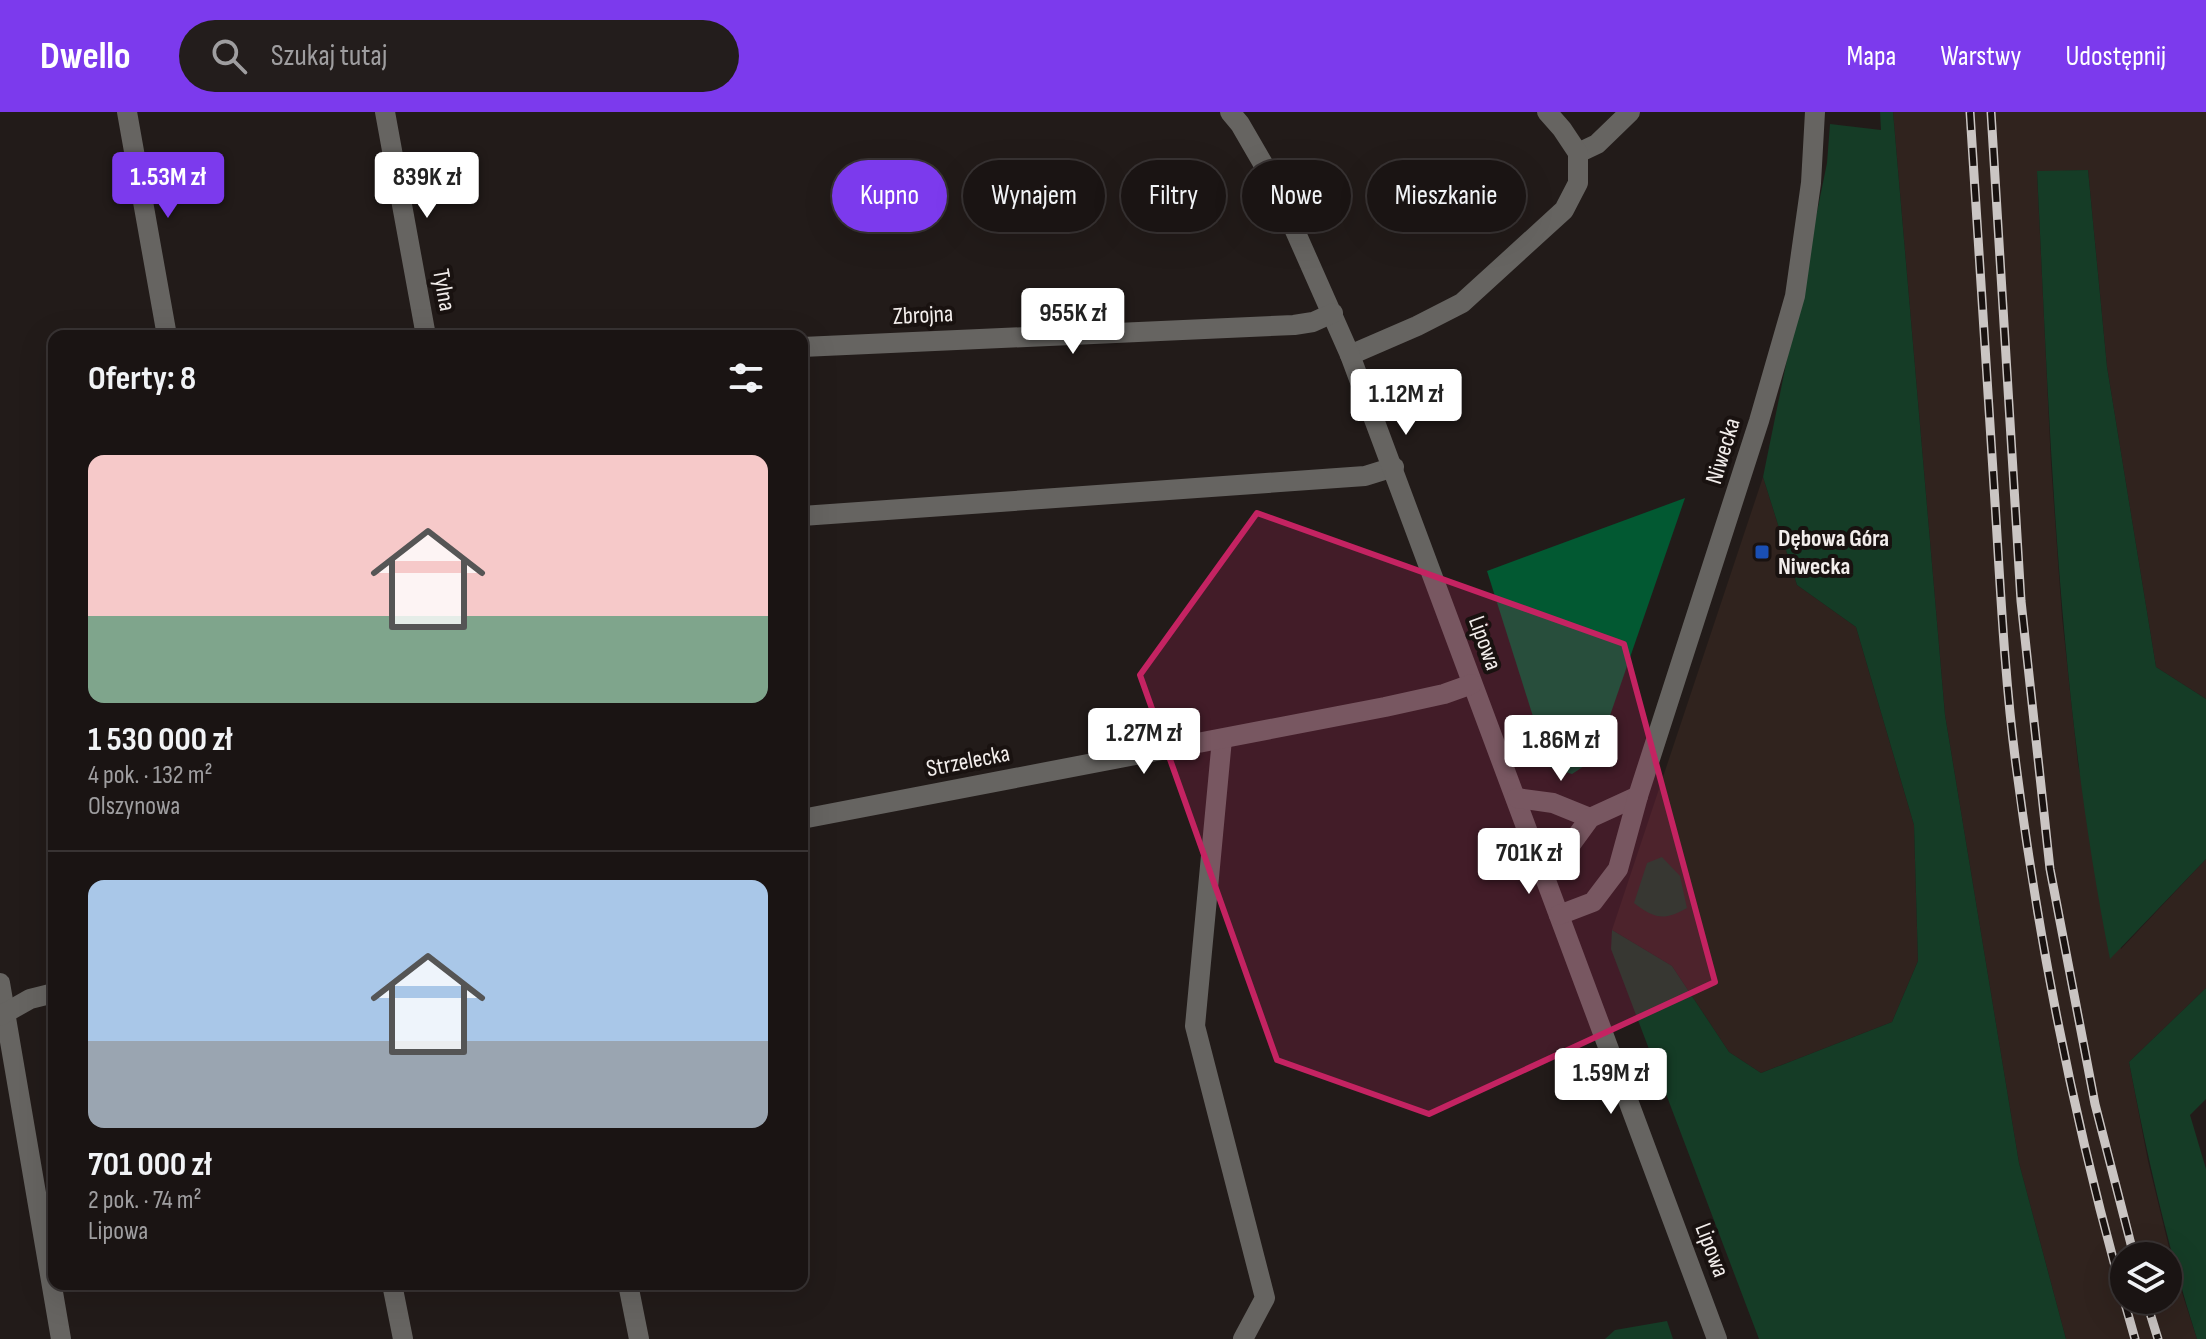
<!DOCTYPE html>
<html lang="pl">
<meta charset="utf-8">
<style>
:root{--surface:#1a1413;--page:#231d1c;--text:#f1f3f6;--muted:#9f9ea0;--line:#383333;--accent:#7c3aed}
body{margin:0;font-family:"Sofia Sans Condensed",sans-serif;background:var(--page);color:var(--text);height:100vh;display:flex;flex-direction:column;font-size:30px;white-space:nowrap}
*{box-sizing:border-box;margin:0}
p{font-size:26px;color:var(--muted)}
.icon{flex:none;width:44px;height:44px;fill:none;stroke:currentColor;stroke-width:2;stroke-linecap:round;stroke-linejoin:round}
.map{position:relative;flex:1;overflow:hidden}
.drawer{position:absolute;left:48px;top:218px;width:760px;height:960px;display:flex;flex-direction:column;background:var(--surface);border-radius:16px;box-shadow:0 8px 32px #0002,0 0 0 2px var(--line)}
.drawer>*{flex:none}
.top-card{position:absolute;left:832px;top:48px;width:760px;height:72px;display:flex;gap:16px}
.tools{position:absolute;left:2110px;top:1130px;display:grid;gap:16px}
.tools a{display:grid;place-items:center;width:72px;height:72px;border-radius:50%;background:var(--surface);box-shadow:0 8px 32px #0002,0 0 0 2px var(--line);font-size:40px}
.price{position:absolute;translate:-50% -68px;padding:0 18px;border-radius:8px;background:#fff;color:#222;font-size:26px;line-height:52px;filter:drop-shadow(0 2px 4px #0008)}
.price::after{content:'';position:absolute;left:50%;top:48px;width:24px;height:18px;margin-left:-12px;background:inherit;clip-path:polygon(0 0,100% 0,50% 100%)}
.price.active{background:var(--accent);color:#fff}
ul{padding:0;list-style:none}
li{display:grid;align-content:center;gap:16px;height:424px;padding:0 40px}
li+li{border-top:2px solid var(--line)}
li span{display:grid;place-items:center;height:248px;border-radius:16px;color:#555}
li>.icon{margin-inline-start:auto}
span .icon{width:144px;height:144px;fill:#fffc;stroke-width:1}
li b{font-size:34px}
h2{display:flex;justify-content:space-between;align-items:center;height:96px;padding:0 40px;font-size:34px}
.chip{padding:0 28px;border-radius:36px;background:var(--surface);box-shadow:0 8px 32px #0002,0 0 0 2px var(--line);font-size:28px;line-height:72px}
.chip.active{background:var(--accent);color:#fff}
header{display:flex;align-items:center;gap:48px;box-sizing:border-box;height:112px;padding:0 40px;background:var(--accent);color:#fff}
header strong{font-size:38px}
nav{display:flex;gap:44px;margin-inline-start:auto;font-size:28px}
.search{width:560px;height:72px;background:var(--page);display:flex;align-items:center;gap:20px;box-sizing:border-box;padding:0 28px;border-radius:44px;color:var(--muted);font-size:30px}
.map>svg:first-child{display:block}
</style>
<header>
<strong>Dwello</strong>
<div class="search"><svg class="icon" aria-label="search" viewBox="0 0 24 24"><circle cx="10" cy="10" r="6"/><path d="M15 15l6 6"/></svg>Szukaj tutaj</div>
<nav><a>Mapa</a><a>Warstwy</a><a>Udostępnij</a></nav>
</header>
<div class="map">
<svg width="2206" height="1227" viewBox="0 0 2206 1227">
<rect width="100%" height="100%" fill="#221b19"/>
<g fill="#30231e" fill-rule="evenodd">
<path d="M1893 0H2206V587L2156 555 2107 255 2088 58 2037 60 2051 352 2062 505 2078 652 2121 837 2206 747V876L2129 950 2148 1049 2174 1156 2197 1227H2066L2019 1051 1945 603ZM2124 1144H2168V1188H2124Z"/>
<path d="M1763 365 1797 473 1856 515 1914 713 1918 849 1892 910 1761 961 1729 940 1672 854 1612 818Z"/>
</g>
<g fill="#153c26">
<path d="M1880 0H1893L1945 603 2019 1051 2066 1227H1759L1611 837 1612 818 1672 854 1729 940 1761 961 1892 910 1918 849 1914 713 1856 515 1797 473 1763 365 1827 51 1830 12 1881 18Z"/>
<path d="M2088 58 2107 255 2156 555 2206 587V747L2110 847C2058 588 2050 323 2037 59Z"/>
<path d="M1662 745 1680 764 1687 796C1664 809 1655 807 1634 791L1647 751Z"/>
<path d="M2206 876V987L2190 1003 2206 1057V1227H2197C2168 1136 2147 1044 2129 950Z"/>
<path d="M1667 1209 1673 1227H1605L1615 1218Z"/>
</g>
<path fill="#025932" d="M1685 386 1595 647 1572 662 1549 655 1487 459Z"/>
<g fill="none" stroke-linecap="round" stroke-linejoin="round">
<g stroke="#666461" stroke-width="20">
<path d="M1578 41 1597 32 1630 0"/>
<path d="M1350 243 1417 214 1462 191 1564 98 1578 71V41L1562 17 1547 0"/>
<path d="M802 404 1365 364 1394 355"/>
<path d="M1222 627 1195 914 1265 1186 1243 1227"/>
</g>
<g stroke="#666461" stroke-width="20">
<path d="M127 0 167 224"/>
<path d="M385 0 426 224"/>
<path d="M1230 0 1240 12 1273 69 1350 243 1717 1227"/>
<path d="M802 235 1294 213 1313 210 1333 201"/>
<path d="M1517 686 1553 691 1590 706"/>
<path d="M802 707 1385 595 1444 582 1472 572"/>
<path d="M1540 751 1571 732 1590 706 1638 684"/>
<path d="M1559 803 1593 790 1618 757 1638 684 1759 309 1795 184 1811 71 1815 0"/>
<path d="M0 871 61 1227"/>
<path d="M0 904 30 887 54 881"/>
<path d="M392 1172 403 1227"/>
<path d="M628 1172 639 1227"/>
</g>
<g stroke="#cac5c3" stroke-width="9">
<g id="rail">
<path d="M1970 0C1978 125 1986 250 1994 375 2000 467 2004 561 2016 653 2039 833 2075 1012 2124 1187"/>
<path d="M1991 0 2021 489 2050 757 2095 992 2134 1144"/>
<path d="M2124 1188 2135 1227"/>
<path d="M2146 1188 2158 1227"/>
</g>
</g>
<use href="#rail" stroke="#191210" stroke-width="6" stroke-dasharray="18" stroke-linecap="butt"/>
</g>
<path fill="#c42362" fill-opacity="0.2" stroke="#c42362" stroke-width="6" stroke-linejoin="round" d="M1257 401 1624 532 1715 870 1429 1002 1277 948 1140 563Z"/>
<rect fill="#1a4fb4" stroke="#191210" stroke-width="3" x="1754" y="432" width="16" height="16" rx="4"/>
<g text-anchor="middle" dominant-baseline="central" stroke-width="8" stroke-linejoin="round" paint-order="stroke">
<g font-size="24" fill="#f3eeec" stroke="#191210">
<text transform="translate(444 178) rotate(80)">Tylna</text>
<text transform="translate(923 203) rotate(-3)">Zbrojna</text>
<text transform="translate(1723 339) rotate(-73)">Niwecka</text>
<text transform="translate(1485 531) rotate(70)">Lipowa</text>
<text transform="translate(968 649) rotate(-11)">Strzelecka</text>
<text transform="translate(1712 1138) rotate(69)">Lipowa</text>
</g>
<g font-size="24" font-weight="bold" fill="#f3eeec" stroke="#191210" text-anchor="start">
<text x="1778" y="426">Dębowa Góra<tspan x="1778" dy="28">Niwecka</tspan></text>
</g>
</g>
</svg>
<div class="tools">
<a><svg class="icon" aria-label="layers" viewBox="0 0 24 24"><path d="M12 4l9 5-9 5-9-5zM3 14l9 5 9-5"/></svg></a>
</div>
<b class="price active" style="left:168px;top:108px">1.53M zł</b>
<b class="price" style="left:427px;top:108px">839K zł</b>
<b class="price" style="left:1073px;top:244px">955K zł</b>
<b class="price" style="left:1406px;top:325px">1.12M zł</b>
<b class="price" style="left:1144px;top:664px">1.27M zł</b>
<b class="price" style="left:1561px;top:671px">1.86M zł</b>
<b class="price" style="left:1529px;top:784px">701K zł</b>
<b class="price" style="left:1611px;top:1004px">1.59M zł</b>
<div class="top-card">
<a class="chip active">Kupno</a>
<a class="chip">Wynajem</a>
<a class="chip">Filtry</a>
<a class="chip">Nowe</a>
<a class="chip">Mieszkanie</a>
</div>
<section class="drawer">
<h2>Oferty: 8<svg class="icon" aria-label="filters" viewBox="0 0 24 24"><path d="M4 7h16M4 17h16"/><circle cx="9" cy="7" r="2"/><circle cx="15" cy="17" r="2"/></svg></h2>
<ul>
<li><span style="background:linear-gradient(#f6c9c9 65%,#7fa58c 0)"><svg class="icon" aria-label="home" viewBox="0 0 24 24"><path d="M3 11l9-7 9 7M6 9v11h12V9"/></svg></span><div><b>1 530 000 zł</b><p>4 pok. · 132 m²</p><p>Olszynowa</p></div></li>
<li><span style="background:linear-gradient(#a9c7e8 65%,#9aa5b1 0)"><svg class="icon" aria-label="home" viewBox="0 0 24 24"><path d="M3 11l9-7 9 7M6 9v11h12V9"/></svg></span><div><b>701 000 zł</b><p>2 pok. · 74 m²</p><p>Lipowa</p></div></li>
</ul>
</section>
</div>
